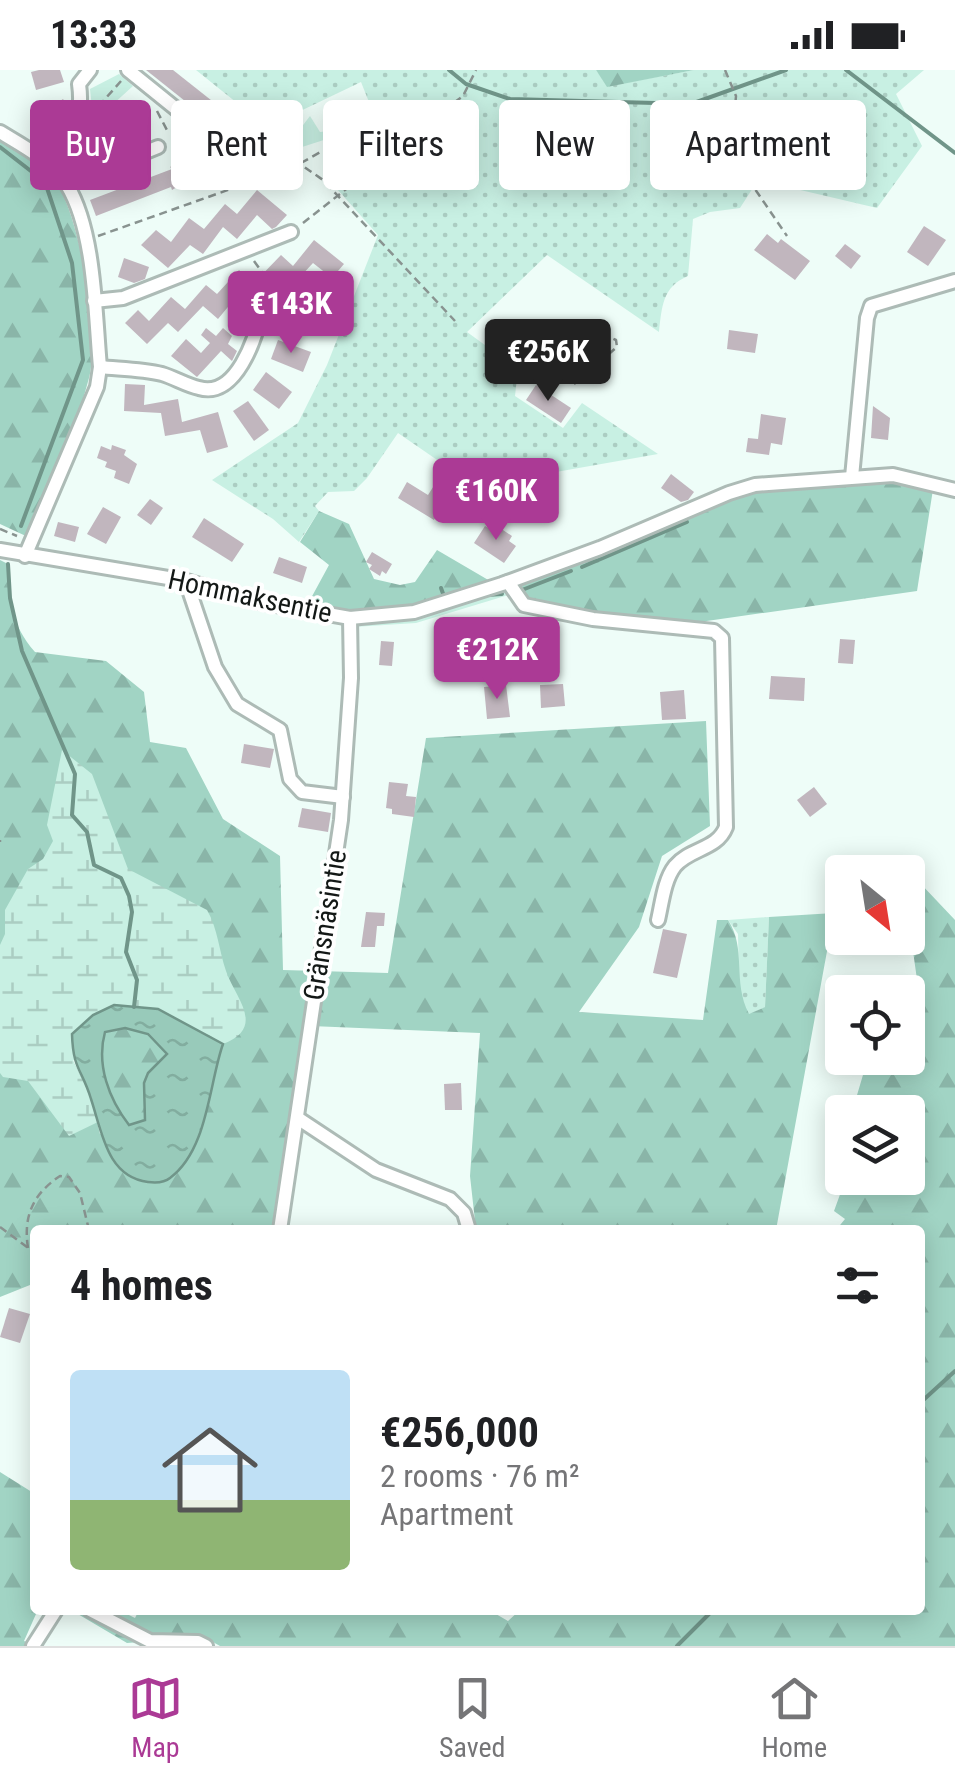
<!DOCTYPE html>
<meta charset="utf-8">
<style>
:root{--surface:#fff;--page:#f6f6f6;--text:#202124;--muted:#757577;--line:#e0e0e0;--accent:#ab3a95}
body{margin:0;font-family:"Roboto Condensed",sans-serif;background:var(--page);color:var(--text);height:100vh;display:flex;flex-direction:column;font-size:38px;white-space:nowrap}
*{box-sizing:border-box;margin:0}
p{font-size:32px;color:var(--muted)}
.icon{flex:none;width:55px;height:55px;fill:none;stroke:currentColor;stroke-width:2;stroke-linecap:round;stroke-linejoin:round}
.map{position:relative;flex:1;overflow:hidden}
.side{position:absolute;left:30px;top:1155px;width:895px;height:390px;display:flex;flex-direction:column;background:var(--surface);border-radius:10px;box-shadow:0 5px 25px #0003}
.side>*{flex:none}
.banner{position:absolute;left:30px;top:30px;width:895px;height:90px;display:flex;gap:20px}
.needle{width:65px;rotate:150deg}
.buttons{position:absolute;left:825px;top:785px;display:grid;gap:20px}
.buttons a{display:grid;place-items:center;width:100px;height:100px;border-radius:10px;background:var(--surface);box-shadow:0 5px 25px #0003;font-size:50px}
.price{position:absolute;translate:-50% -85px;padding:0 22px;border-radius:10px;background:var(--accent);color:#fff;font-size:32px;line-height:65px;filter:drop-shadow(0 2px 5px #0008)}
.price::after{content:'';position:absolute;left:50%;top:60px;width:30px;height:22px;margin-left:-15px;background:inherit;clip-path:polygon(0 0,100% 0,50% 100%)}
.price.active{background:#222;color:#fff}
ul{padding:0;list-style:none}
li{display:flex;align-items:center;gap:30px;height:250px;padding:0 40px}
li span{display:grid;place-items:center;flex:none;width:280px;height:200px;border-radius:10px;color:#555}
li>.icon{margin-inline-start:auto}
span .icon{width:120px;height:120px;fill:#fffc;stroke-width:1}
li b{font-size:42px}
h2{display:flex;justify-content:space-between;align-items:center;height:120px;padding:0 40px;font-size:42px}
.chip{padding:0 35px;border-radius:10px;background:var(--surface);box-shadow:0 5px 25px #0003;font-size:35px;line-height:90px}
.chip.active{background:var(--accent);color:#fff}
.status{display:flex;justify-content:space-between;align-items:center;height:70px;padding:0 50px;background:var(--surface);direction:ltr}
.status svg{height:28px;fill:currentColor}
.tabs{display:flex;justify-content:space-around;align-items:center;height:140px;border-top:2px solid var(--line);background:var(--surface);font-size:28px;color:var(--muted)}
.tabs a{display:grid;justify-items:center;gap:5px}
.tabs .active{color:var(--accent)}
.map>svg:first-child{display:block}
</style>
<div class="status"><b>13:33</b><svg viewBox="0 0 49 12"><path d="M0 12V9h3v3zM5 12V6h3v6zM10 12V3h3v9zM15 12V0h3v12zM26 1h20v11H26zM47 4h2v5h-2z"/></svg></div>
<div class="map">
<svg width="955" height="1576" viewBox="0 0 955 1576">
<defs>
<pattern id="grass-dots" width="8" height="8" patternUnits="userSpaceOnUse" patternTransform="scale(2.5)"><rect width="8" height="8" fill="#c8f0e3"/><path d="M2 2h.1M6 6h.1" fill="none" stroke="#abcdc2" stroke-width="1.8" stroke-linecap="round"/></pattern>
<pattern id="forest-firs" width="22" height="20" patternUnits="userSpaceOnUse" patternTransform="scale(2.5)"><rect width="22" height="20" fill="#a1d4c4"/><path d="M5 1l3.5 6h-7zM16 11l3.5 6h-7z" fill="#8ab5a8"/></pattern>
<pattern id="wetland-marsh" width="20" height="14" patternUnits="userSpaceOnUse" patternTransform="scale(2.5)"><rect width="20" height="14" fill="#c8f0e3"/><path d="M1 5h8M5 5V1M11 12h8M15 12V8" fill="none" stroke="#abcdc2"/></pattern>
<pattern id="water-ripples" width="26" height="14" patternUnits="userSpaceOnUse" patternTransform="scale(2.5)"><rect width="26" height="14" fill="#98caba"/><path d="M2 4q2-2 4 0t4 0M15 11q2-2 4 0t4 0" fill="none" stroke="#82ad9f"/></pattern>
</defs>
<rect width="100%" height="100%" fill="#eefdf8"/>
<g fill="url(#grass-dots)">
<path d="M196 0H596L608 16 694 0H924L896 24 922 76 877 138 758 110 740 138 710 142 693 149 688 206C662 217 662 237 659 262L547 185 467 262 518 299 515 326 563 358 582 333 658 384 539 405 533 417 518 414 496 416 475 395 459 405 398 363 367 408 354 421 328 422 315 436 319 441 299 472 273 449 212 410 298 353 327 295 378 165 329 110 337 92 372 63 371 37 361 12 267 57Z"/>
<path d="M769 847 765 937 748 945 739 921 738 864 728 850Z"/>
</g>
<g fill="url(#forest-firs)" fill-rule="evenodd">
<path d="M596 0H694L607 17Z"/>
<path d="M0 71C21 84 47 96 60 119 81 157 100 266 89 308 75 362 49 415 28 467L0 454Z"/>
<path d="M852 407 934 413 917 521 679 555 524 535 508 512 729 423Z"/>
<path d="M319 441 349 454 374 509 400 515 415 512 437 480 490 511 417 536 352 544 310 530 329 495 300 472Z"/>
<path d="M0 490 8 494C10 531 10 553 35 582L106 591 144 622 150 672 186 678 223 749 280 786 283 900 388 903 426 668 706 651 710 756 662 786 639 857 579 942 703 950 717 850H728C747 879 732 911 749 944L765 937 769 847 834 843 776 1160H544L541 1156 535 1160H476L470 1106 480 963 311 956 280 1160H35V1213L0 1227ZM158 939 217 990C217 1001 215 1005 211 1015 206 1030 210 1038 200 1056L100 1064 90 1025 73 991 72 964Z"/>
<path d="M902 794 955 850V1576H220L204 1567 127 1573 71 1540H119L135 1548 139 1540H489L508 1551 520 1540H920V1160H836L845 1149 834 1141 846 1108H908V1042H852L868 988H908V940L921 938 912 874 908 867V802H900Z"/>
<path d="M125 958 148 964 167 984C137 1020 148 1007 145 1051L128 1055C110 1028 96 995 105 962Z"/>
<path d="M0 1402 35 1424 36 1544 24 1571 38 1576H0Z"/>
</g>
<path fill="url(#wetland-marsh)" d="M62 680 92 704 128 799 207 840C218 859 219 881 226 901 235 928 267 957 223 974L209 965 114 935 73 991 90 1025 98 1052 69 1066 28 1011 3 1007 0 1003V875L5 864V840L28 799 43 789 53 771 47 755Z"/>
<g fill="#c8f0e3">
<path d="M119 4 133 16C119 28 111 38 93 47L90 19Z"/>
<path d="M310 46 320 62 328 61 330 68 302 77 297 83 288 75Z"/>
<path d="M508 512 515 523 416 553 353 557 350 548 414 542Z"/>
</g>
<path fill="url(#water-ripples)" stroke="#709589" stroke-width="2.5" fill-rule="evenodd" d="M114 935 158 939 223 974C209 1013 208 1080 170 1108 164 1113 156 1113 148 1112 107 1107 102 1062 91 1029 82 999 73 1000 72 964L93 945ZM125 958 148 964 167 984 148 1003 144 1013 145 1050 129 1055C109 1029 96 995 105 962Z"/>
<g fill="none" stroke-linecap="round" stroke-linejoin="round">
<g stroke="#709589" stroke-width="4">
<path d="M449 0 466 14 510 29 691 34 786 0"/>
<path d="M846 0 955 83"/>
<path d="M0 77 45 112 72 193 83 290 21 456"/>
<path d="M8 494 10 528 22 581 75 704 72 745 87 762 94 795 121 808 129 826 132 842 126 882 137 910 134 937"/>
<path d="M582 497 687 452"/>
<path d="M441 518 445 529"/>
<path d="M522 520 571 501"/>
<path d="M487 525 502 524"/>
<path d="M920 1333 955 1301"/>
<path d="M677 1576 713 1540"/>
</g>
</g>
<g fill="#c1b6be">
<path d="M39 0H60L64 12 36 20 31 2Z"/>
<path d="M146 0H173L250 61 239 74Z"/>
<path d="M63 29 69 38 63 45 65 48 43 68 31 52Z"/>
<path d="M142 46 149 61 87 91 80 75Z"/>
<path d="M202 78 212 96 172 120 171 117 96 146 90 130 172 99 170 97Z"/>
<path d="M257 120 287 145 276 157 272 159 257 145 237 169 223 157 203 184 190 175 168 198 141 175 156 160 171 172 189 148 204 159 225 134 237 144Z"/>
<path d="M924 156 946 170 928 196 907 182Z"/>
<path d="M767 164 778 173 781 169 810 191 795 210 754 180Z"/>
<path d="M314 170 344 194 332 208 313 193 288 220 275 207 249 237 237 226 218 249 203 236 178 262 168 253 147 274 125 253 138 240 149 251 171 227 185 239 206 215 217 224 239 200 254 213 281 185 293 196Z"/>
<path d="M845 174 861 186 851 199 835 186Z"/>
<path d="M124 188 149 197 145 209 134 213 118 207Z"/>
<path d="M282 238H320V258L283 259Z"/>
<path d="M599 256 609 274 587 286 577 268Z"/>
<path d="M206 258 216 266 223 258 232 266 228 274 237 281 232 291 221 281 197 307 171 286 186 269 201 283 210 273 201 265Z"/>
<path d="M729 260 758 264 755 283 727 279Z"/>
<path d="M278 270 311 282 303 302 271 289Z"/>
<path d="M266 302 292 322 279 339 253 320Z"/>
<path d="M125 314 145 315 144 335 178 329 182 352 218 342 228 377 207 383 200 360 165 366 161 343 124 341Z"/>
<path d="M536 315 571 338 561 353 526 330Z"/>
<path d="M248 331 269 360 254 371 233 341Z"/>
<path d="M873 336 890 348 888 370 871 368Z"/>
<path d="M761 344 786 348 782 375 771 373 769 385 746 382 748 368 758 369Z"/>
<path d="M112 375 126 380 124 385 137 394 129 414 114 408 116 401 105 397 107 392 97 388 101 376 111 380Z"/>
<path d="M671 404 694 422 688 430 681 432 661 418Z"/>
<path d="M407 412 428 425 435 414 451 423 434 450 398 428Z"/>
<path d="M150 429 163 438 151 455 137 445Z"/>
<path d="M103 437 121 447 106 474 87 464Z"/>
<path d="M204 448 244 474 232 492 192 467Z"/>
<path d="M58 452 79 457 75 472 54 466Z"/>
<path d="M485 456 494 461 497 456 512 466 509 471 516 476 504 493 474 473Z"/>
<path d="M372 482 392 494 386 504 382 501 380 506 369 499 372 495 366 492Z"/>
<path d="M279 487 307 497 302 513 273 503Z"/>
<path d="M840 569 855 570 853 594 838 593Z"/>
<path d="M381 571 394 572 392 596 379 595Z"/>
<path d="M771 606 805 608 804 631 769 629Z"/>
<path d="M563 614 565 636 541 638 540 615Z"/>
<path d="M506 615 510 647 487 649 484 617Z"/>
<path d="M684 620 686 649 662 650 660 622Z"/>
<path d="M244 674 274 679 270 698 241 693Z"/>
<path d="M389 712 408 714 406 726 416 727 414 747 392 744V739L386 738Z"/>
<path d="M814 717 827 734 810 747 797 730Z"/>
<path d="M302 738 331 743 328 762 298 757Z"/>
<path d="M366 842 385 843 384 856H377L375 877H361Z"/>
<path d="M663 859 687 864 677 908 653 903Z"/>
<path d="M461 1013 462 1040H445L444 1014Z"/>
<path d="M9 1238 30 1244 20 1273 0 1267Z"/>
</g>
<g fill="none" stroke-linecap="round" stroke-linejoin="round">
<g stroke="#adbbb6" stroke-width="18">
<g id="minor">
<path d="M128 0 222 76"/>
<path d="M0 62C23 76 52 91 67 115 95 161 95 243 100 297L97 317 25 486"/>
<path d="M41 87C66 58 85 58 79 14L90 0"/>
<path d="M67 114 158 77"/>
<path d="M94 231 123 228 291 162"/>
<path d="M100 297C120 299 142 299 162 304 175 308 186 315 199 318 236 329 256 268 261 241"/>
<path d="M852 407 867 248 871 236 955 211"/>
<path d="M0 480 186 511 254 531 350 548 414 542 502 514 600 478 729 423 755 415 893 405 955 420"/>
<path d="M186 511 215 597 237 634 280 660 290 709 302 722 343 727"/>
<path d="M508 512 524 535 593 549 714 561 722 568 726 757C717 780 690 778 675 796 664 810 662 833 658 850"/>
<path d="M299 1049 376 1100 450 1129 464 1143 469 1160"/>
<path d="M280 1160 341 750 351 608 350 548"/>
<path d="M90 1540 150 1571 198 1572 206 1576"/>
<path d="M33 1576 56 1540"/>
</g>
</g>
<g stroke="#899390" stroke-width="2.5" stroke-dasharray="8 5" stroke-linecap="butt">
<path d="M725 0 736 26 731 84 787 166"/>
<path d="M157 41 168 62"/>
<path d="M90 46 121 11"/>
<path d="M293 93 295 81"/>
<path d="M301 93 365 57 397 59 443 41 463 26 476 0"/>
<path d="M303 153 364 105 399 92 437 71 459 39V29"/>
<path d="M98 166 259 109 288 95 300 94 323 110 455 251"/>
<path d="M254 191 270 213 267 232"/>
<path d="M539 281 559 284 572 281 573 267 579 259"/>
<path d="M572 281 589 301 617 277 616 270 609 267"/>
<path d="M574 314 588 302"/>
<path d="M0 459 17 466"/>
<path d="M0 770V772"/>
<path d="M0 1157 35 1183"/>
<path d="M28 1178C23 1146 33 1124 60 1106L69 1107 80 1123 89 1160"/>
</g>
<use href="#minor" stroke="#fff" stroke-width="12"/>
</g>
<g text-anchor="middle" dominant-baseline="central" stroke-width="8" stroke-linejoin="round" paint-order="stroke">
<g font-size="28" fill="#131816" stroke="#fff">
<text transform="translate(250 526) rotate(12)">Hommaksentie</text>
<text transform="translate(325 855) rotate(-81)">Gränsnäsintie</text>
</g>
</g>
</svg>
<div class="buttons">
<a><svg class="needle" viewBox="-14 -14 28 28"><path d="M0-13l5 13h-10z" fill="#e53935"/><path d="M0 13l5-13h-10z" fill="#757577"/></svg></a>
<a><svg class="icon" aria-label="locate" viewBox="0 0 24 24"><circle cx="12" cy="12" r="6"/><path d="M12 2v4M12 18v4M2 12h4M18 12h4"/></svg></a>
<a><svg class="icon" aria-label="layers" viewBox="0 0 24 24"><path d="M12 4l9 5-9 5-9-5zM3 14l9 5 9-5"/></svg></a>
</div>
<b class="price" style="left:291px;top:286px">€143K</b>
<b class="price active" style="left:548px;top:334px">€256K</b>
<b class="price" style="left:496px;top:473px">€160K</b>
<b class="price" style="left:497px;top:632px">€212K</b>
<div class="banner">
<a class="chip active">Buy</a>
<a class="chip">Rent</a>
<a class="chip">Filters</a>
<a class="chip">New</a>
<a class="chip">Apartment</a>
</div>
<section class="side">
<h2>4 homes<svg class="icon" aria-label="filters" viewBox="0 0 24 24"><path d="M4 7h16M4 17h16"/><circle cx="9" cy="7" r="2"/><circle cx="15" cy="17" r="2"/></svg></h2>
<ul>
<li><span style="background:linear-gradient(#bfe0f5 65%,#8fb573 0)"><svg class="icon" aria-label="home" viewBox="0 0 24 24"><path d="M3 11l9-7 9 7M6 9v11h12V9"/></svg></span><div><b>€256,000</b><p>2 rooms · 76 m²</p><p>Apartment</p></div></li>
</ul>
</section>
</div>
<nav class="tabs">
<a class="active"><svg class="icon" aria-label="map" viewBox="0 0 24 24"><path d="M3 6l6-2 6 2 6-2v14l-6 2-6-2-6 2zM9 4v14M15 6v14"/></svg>Map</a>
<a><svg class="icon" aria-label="saved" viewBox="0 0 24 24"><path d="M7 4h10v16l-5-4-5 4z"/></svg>Saved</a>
<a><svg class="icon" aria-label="home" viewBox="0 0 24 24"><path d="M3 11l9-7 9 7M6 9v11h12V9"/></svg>Home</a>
</nav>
